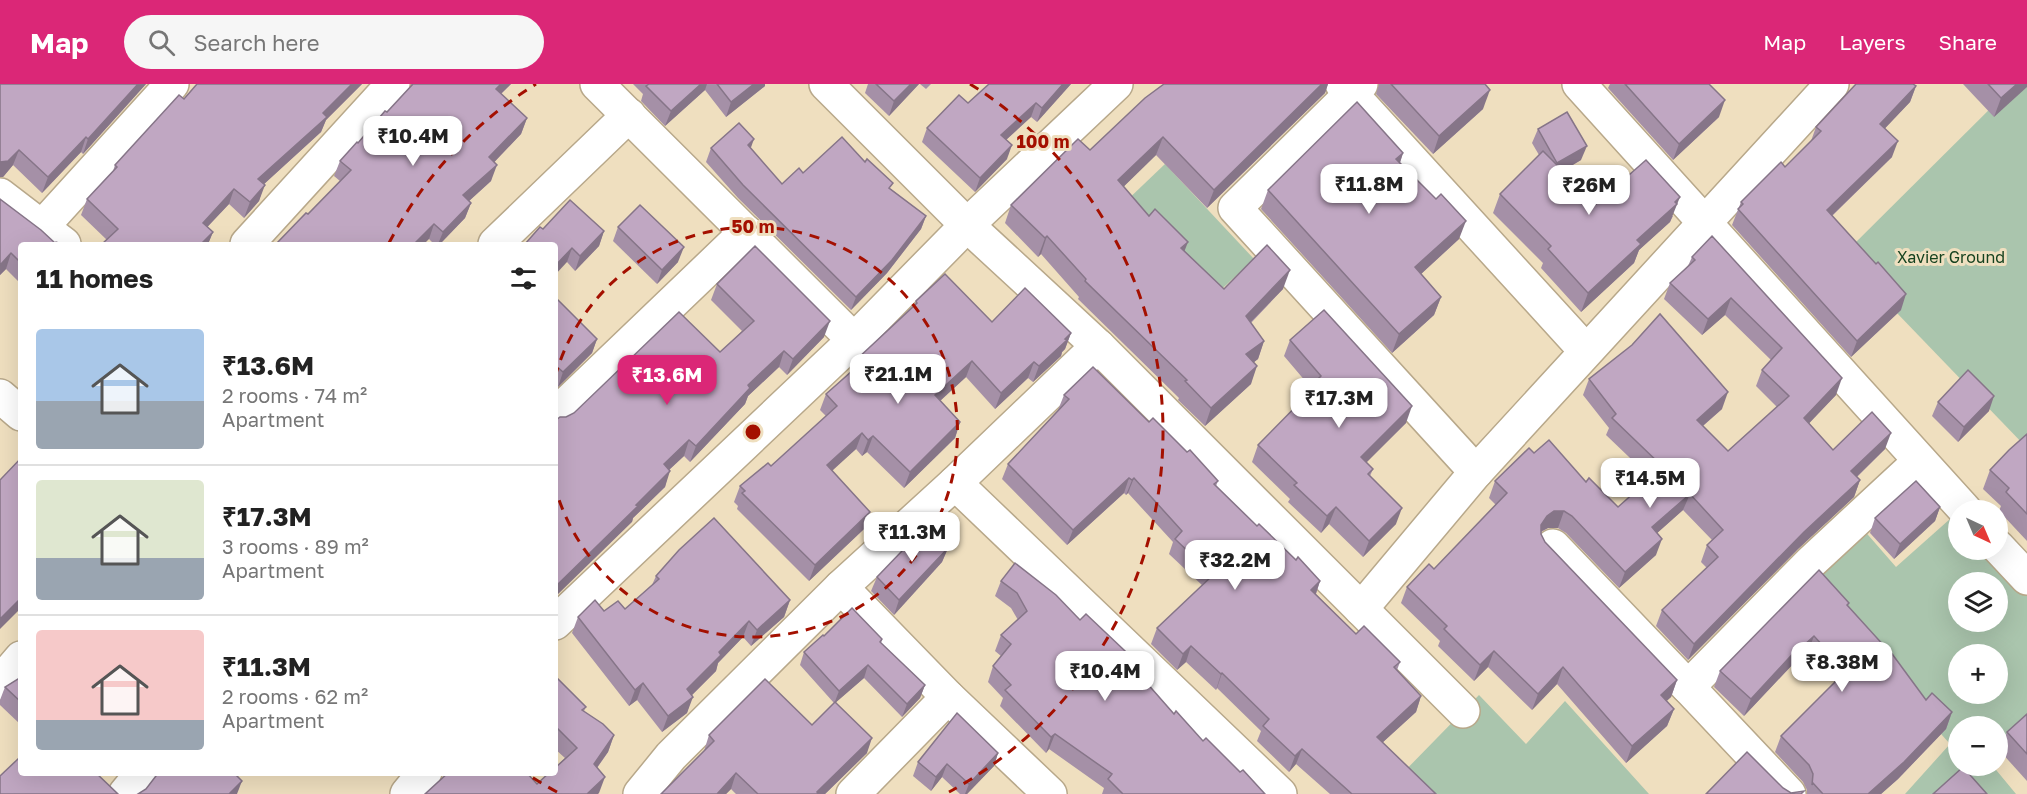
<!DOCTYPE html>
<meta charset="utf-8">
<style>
:root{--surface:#fff;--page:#f6f6f6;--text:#222;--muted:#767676;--line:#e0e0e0;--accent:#db2777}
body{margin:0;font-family:"Golos Text",sans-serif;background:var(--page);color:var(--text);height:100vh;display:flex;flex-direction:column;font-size:22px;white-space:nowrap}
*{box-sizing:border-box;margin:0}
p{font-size:20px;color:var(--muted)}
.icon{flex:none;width:33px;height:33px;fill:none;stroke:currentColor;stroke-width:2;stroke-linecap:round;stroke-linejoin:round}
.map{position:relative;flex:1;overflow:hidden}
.panel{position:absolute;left:18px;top:158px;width:540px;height:534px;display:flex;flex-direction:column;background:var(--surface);border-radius:6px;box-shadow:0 6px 24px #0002}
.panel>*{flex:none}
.needle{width:39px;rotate:136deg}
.controls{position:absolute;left:1948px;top:416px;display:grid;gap:12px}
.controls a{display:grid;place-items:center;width:60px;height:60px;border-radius:50%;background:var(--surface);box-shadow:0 6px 24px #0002;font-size:30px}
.price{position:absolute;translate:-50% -51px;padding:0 14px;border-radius:12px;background:#fff;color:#222;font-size:20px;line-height:39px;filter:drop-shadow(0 2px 3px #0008)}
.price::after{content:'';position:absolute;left:50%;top:36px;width:18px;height:14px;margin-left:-9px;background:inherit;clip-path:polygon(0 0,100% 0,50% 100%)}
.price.on{background:var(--accent);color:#fff}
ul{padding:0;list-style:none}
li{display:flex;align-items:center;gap:18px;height:150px;padding:0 18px}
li+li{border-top:2px solid var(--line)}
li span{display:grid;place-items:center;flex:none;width:168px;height:120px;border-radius:6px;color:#555}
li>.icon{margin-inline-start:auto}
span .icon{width:72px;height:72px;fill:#fffc;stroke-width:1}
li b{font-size:26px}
h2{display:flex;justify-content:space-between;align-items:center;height:72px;padding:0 18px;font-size:26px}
header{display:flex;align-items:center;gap:36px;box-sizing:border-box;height:84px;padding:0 30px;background:var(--accent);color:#fff}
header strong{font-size:28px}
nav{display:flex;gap:33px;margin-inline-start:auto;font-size:21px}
.search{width:420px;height:54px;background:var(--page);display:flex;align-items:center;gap:15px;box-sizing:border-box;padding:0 21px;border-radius:33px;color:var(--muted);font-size:22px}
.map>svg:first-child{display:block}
</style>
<header>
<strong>Map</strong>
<div class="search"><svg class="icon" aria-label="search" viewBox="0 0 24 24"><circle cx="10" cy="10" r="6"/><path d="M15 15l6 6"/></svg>Search here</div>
<nav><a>Map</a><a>Layers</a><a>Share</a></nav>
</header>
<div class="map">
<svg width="2027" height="710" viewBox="0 0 2027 710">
<rect width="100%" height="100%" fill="#efdfbf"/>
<g fill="#aac5ad" fill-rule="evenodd">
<path d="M2015 0H2027V364L1842 172Z"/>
<path d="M1165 80 1254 175 1210 216 1121 122Z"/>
<path d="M1959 427V465H1993L2027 502V636L1998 661V642H1959V681H1992L2016 710H1905L1950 660 1803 495 1862 444 1896 483ZM1959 498H1998V537H1959ZM1959 570H1998V609H1959Z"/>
<path d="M1479 611 1526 660 1565 617 1649 710H1406L1394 698Z"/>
</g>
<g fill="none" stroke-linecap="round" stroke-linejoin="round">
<g stroke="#b8a88a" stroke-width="36">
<g id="minor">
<path d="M597 0 854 256"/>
<path d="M826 0 967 141 1098 262 1361 525"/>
<path d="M1342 0 1586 267"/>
<path d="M1361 0 1235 124 1476 388"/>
<path d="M1579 0 1965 426"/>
<path d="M0 111 64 160"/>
<path d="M41 144 172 0"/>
<path d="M247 160 393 0"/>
<path d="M495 160 629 31"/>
<path d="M0 312 21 330"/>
<path d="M555 331 746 148"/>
<path d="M955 399 1280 710"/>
<path d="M1553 462 1688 603"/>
<path d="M1998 463 2027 494"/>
<path d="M841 503 948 613 1050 710"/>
<path d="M0 599 21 574"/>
<path d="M1463 627 1361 525 1476 388 1832 0"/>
<path d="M125 710 143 688"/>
<path d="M640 710 671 672 841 503 955 399 1098 262"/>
<path d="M853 710 948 613"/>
<path d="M1789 710 1688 603 1811 478 1920 377"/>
</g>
</g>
<g stroke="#b8a88a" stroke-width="36">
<g id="tertiary">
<path d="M555 539 854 256 967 141 1116 0"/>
<path d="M407 710 425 688"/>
</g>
</g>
<use href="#minor" stroke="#fff" stroke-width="33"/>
<use href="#tertiary" stroke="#fff" stroke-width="33"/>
</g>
<g fill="#a590a7">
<path d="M0 0H146L83 70 81 68 42 109 13 81 3 93Z"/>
<path d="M197 0H362L326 36 321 48 264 100 259 117 244 134 229 120 207 143 213 148 208 160H102L107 156 81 131 87 115 113 87 115 81 184 15Z"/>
<path d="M411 0H511L501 10 527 34 521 50 494 78 491 97 469 117 471 119 465 134 440 160H434L429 155 308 130 340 97 334 92 340 77 358 59 411 2Z"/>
<path d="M633 0H765V2L726 33 705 6 665 42 641 17 643 10Z"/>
<path d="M868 0H919L889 32 865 9Z"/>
<path d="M920 0H931L926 5Z"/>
<path d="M1071 0 1037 38 1031 33 1006 56 1007 75 975 108 922 58 927 44 968 19Z"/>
<path d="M1164 0H1328L1325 9 1207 124 1156 71 1123 103 1149 132 1224 205H1283L1251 239 1264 257 1258 275 1254 278 1251 300 1205 342 1178 316 1179 314 1078 215 1079 213 1041 170 1038 173 1005 139 1011 121 1090 66Z"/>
<path d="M1379 0H1485L1483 25 1433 70 1376 10Z"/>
<path d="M1610 0H1709L1719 33 1673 76 1608 4Z"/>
<path d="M1963 0H2027L1994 33Z"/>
<path d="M1916 2 1910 18 1885 44 1892 73 1832 132 1901 226 1851 273 1732 141 1741 118 1785 83 1811 57 1816 43Z"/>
<path d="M1538 45 1581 76 1563 87 1596 120 1673 132 1670 138 1639 166 1634 179 1581 228 1541 184 1543 179 1493 129 1500 110 1539 71 1532 59Z"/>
<path d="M711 64 751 65 782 100 803 89 891 105 926 132 921 145 887 189 851 226 738 114 706 78Z"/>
<path d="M1403 69 1400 79 1459 155 1421 190 1441 213 1434 231 1392 269 1261 125 1268 106Z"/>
<path d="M0 115 55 159 62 160H21V200L6 185 0 191Z"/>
<path d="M618 143 678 178 657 200 613 157Z"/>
<path d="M543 145 604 147 599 162 575 187 567 178Z"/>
<path d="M1692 173 1836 311 1809 339 1833 366 1885 365 1857 393 1860 396 1854 413 1798 465 1688 576 1656 542 1662 526 1707 484 1701 478 1707 461 1712 456 1683 426 1657 449 1656 471 1619 504 1566 449 1558 444H1548L1541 448V450L1545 458 1677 596 1671 613 1666 617 1674 625 1667 642 1626 679 1557 600 1532 626 1488 583 1474 597 1438 562 1440 557 1401 519 1407 503 1434 485 1496 421 1489 414 1495 397 1534 369 1586 398 1618 423 1651 394 1606 351 1609 344 1583 311 1589 295 1722 325 1703 342 1728 367 1777 323 1756 302 1762 286 1771 276 1725 231 1702 251 1664 215 1670 199 1688 182Z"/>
<path d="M717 200 824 253 787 291 779 283 748 312 745 320 690 378 684 372 669 386 665 403 633 434 632 438 566 333 720 268 742 247 711 216Z"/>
<path d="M555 213 597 255 592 269 558 303 555 300Z"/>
<path d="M916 217 992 238 1071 249 1065 265 1062 268 1061 272 1033 298 1028 294 995 325 966 293 940 317 960 338 955 354 904 404 867 368 862 372 856 365 832 386 864 445 809 497 737 425 738 422 734 418 740 402 771 382 826 332 820 326 826 310 852 286 856 276 915 221Z"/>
<path d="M1290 256 1406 339 1366 378 1373 385 1370 392 1396 440 1363 473 1329 440 1321 449 1288 418 1290 415 1252 378 1258 361 1311 308 1312 305 1284 272Z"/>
<path d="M1064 311 1149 338 1218 397 1216 402 1257 442 1320 497 1316 510 1356 550 1400 578 1397 586 1421 612 1416 628 1382 659 1436 710H1330L1296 680 1289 688 1257 657 1261 647 1217 604 1216 606 1186 578 1177 586 1151 560 1157 544 1203 502 1169 470 1173 458 1128 409 1126 411 1124 409 1067 461 1002 395 1008 380 1058 326Z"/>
<path d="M1938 318 1989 327 1958 358 1932 332Z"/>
<path d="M2027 350V457L1999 427 2001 422 1983 405 1990 386Z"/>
<path d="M1940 423 1935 437 1894 475 1870 449 1875 434Z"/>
<path d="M948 464 942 478 894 531 871 507 877 493Z"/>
<path d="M656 492 790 516 784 533 751 562 743 553 718 579 716 587 692 611 687 629 662 648 637 616 629 622 572 549 578 533 604 527 625 525 652 501Z"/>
<path d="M1001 497 1080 536 1140 591 1174 630 1203 657 1265 710H1102L1104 704 1049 665 1046 669 1000 622 1003 614 988 598 993 582 1001 572 995 567 1001 551 1018 536 1011 524 995 512Z"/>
<path d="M1849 519 1848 522 1926 616 1952 628 1946 645 1898 695 1881 710H1807V706L1803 698 1775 668 1781 652 1835 598 1808 568 1795 580 1794 579 1744 632 1714 603 1720 587Z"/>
<path d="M824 552 882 555 881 559 925 601 920 614 902 633 864 594 836 618 867 669 825 710H736L731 705 726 710H661L704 667 709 651 812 641 834 619 800 581 804 568Z"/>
<path d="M21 593V641L0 621V616L5 603Z"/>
<path d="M555 593 586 623 584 627 614 651 608 668 597 684 599 709 537 700 565 674 555 665Z"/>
<path d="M2027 630V697L2000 667 2007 648Z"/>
<path d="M998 669 994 682 967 710H960L942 693 931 707 913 692 918 678Z"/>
</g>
<g fill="#867588">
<path d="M138 0H146L83 70 88 55Z"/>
<path d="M352 0H362L326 36 321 48 252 111 258 95Z"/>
<path d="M501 0H511L490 20 496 5Z"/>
<path d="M701 0H707L705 6 665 42 671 27Z"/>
<path d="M754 0H765V2L726 33 731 18Z"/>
<path d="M911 0H919L889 32 894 17Z"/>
<path d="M1063 0H1071L1037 38 1042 24Z"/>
<path d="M1322 0H1328L1325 9 1207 124 1214 106Z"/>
<path d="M2017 0H2027V3L1994 33 2001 14Z"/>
<path d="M1916 2 1910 18 1874 56 1880 40Z"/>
<path d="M1490 6 1483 25 1433 70 1439 52Z"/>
<path d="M1725 16 1719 33 1673 76 1679 60Z"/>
<path d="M1036 19 1031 33 996 65 1001 51Z"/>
<path d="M527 34 521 50 484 89 489 73Z"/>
<path d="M86 53 81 68 42 109 48 93Z"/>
<path d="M1163 53 1156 71 1111 115 1118 96Z"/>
<path d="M754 55 749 69 748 61Z"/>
<path d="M1898 57 1892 73 1821 142 1827 126Z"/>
<path d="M1012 61 1007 75 975 108 980 94Z"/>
<path d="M1587 62 1581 76 1552 93 1557 79Z"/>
<path d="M19 66 13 81 3 93H0V78Z"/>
<path d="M1403 69 1397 87 1396 75Z"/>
<path d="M497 81 491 97 458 127 463 111Z"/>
<path d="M265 101 259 117 244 134 250 118Z"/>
<path d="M234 105 229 120 197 154 203 139Z"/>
<path d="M1680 113 1670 138 1639 166 1634 179 1581 228 1588 209 1637 156Z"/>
<path d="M471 119 465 134 440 160H438L443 148Z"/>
<path d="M926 132 921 145 887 189 851 226 856 213Z"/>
<path d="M1466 137 1459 155 1408 202 1415 183Z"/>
<path d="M434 140 429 155 424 160H414Z"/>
<path d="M604 147 599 162 575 187 580 172Z"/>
<path d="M213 148 208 160H201Z"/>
<path d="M1047 152 1041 170 1038 173 1045 154Z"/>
<path d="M1188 158 1181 176V164Z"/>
<path d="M684 163 678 178 657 200 662 186Z"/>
<path d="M572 164 567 178 555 191V182Z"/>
<path d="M11 169 6 185 0 191V181Z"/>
<path d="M1290 186 1283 205 1239 250 1246 232Z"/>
<path d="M1906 210 1901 226 1851 273 1857 257Z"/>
<path d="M1441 213 1434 231 1392 269 1399 250Z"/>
<path d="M1731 214 1725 231 1702 251 1708 235Z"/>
<path d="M830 237 824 253 787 291 793 275Z"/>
<path d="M1071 249 1065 265 1062 268 1061 272 1033 298 1039 282Z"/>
<path d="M597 255 592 269 558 303 563 288Z"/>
<path d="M1264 257 1258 275 1240 289 1246 270Z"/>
<path d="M784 267 779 283 748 312 745 320 690 378 696 362 748 301Z"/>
<path d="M972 277 966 293 929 327 935 311Z"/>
<path d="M1034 278 1028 294 995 325 1001 309Z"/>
<path d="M1257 282 1251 300 1205 342 1211 324Z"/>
<path d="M1842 294 1836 311 1798 351 1804 334Z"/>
<path d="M1728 308 1722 325 1691 352 1697 336Z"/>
<path d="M1994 312 1989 327 1958 358 1964 343Z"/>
<path d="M1412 322 1406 339 1355 390 1361 373Z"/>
<path d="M960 338 955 354 904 404 910 388Z"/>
<path d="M862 349 856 365 821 397 827 381Z"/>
<path d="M1891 349 1885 365 1845 404 1851 387Z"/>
<path d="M873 352 867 368 862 372 868 356Z"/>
<path d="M689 356 684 372 658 396 664 380Z"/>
<path d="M670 387 665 403 633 434 632 438 555 513V503Z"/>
<path d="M1129 394 1124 409 1067 461 1073 446Z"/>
<path d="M1134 394 1128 409 1126 411 1132 396Z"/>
<path d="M1860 396 1854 413 1798 465 1688 576 1694 560 1804 448Z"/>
<path d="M1690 410 1683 426 1646 459 1652 443Z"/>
<path d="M1336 423 1329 440 1321 449 1327 432Z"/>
<path d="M1940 423 1935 437 1894 475 1900 460Z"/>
<path d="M1402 424 1396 440 1363 473 1369 457Z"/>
<path d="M1554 427H1564L1558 444H1548L1540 448 1541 441 1547 432Z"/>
<path d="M870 428 864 445 809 497 815 481Z"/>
<path d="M1662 455 1656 471 1619 504 1625 488Z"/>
<path d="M948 464 942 478 894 531 899 516Z"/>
<path d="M1320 497 1315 512 1311 506Z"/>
<path d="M21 514V524L0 545V535Z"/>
<path d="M790 516 784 533 751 562 757 546Z"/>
<path d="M749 537 743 553 718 579 716 587 681 622 687 605 719 568Z"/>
<path d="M1814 552 1808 568 1795 580 1802 563Z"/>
<path d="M1191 562 1186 578 1177 586 1183 570Z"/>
<path d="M1800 562 1794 579 1744 632 1751 615Z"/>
<path d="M1494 567 1488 583 1474 597 1480 581Z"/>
<path d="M868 581 864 594 834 620 839 607Z"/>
<path d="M1563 583 1557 600 1532 626 1538 610Z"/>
<path d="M1222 589 1217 604 1216 606 1221 590Z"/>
<path d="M1677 596 1671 613 1655 628 1661 611Z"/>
<path d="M643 599 637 616 629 622 635 606Z"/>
<path d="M925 601 920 614 902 633 907 620Z"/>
<path d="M1421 612 1416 628 1371 669 1377 653Z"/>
<path d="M693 613 687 629 662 648 668 632Z"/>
<path d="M1674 625 1667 642 1626 679 1632 662Z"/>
<path d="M1952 628 1946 645 1898 695 1881 710H1868Z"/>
<path d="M1055 650 1049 665 1046 669 1051 653Z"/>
<path d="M614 651 608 668 588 696 594 680Z"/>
<path d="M872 654 867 669 825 710H816L817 708Z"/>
<path d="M1302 665 1296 680 1289 688 1295 672Z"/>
<path d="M998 669 994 682 967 710H965L969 700Z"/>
<path d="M947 680 942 693 931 707 936 693Z"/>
<path d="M736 689 731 705 726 710H717Z"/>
<path d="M605 693 599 709 598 710H587Z"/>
<path d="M242 697 237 710H229Z"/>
</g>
<g fill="#c0a7c2" stroke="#867588" stroke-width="1.5">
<path d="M0 0H138L88 55 86 53 48 93 19 66 8 77 0 78Z"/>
<path d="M197 0H352L323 29 327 33 258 95 265 101 250 118 234 105 203 139 213 148 201 160H102L118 145 87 115 117 83 115 81 179 11 184 15Z"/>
<path d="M413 0H501L496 5 527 34 489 73 497 81 463 111 471 119 443 148 434 140 414 160H276L306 129 308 130 351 86 340 77 357 58 358 59 385 27 387 28Z"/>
<path d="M649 0H701L671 27 646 2Z"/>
<path d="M717 0H754L731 18Z"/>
<path d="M876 0H911L894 17Z"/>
<path d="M989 0H1063L1042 24 1036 19 1001 51 1012 61 980 94 927 44 959 11 968 19Z"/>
<path d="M1164 0H1322L1214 106 1163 53 1118 96 1149 132 1155 125 1188 158 1181 164 1224 205 1267 161 1290 186 1246 232 1264 257 1246 270 1257 282 1211 324 1185 297 1187 296 1085 197 1086 195 1047 152 1045 154 1011 121 1078 55 1090 66 1145 14Z"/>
<path d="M1391 0H1485L1490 6 1439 52Z"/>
<path d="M1625 0H1709L1725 16 1679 60Z"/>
<path d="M1856 0H1913L1916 2 1880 40 1898 57 1827 126 1876 180 1878 178 1906 210 1857 257 1738 125 1743 120 1741 118 1781 78 1785 83 1821 47 1816 43Z"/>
<path d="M1988 0H2017L2001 14Z"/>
<path d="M1357 18 1403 69 1396 75 1436 115 1441 110 1466 137 1415 183 1441 213 1399 250 1268 106Z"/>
<path d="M1567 28 1587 62 1557 79 1538 45Z"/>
<path d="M739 39 754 55 748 61 782 100 799 84 803 89 842 53 865 78 867 75 893 99 889 104 926 132 892 176 856 213 743 101 711 64Z"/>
<path d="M1543 67 1596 120 1646 76 1680 113 1675 118 1677 120 1637 156 1641 160 1588 209 1548 165 1551 162 1500 110Z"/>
<path d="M0 115 41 146 55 159 56 158 62 160H21V179L11 169 0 181Z"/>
<path d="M570 116 604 147 580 172 572 164 555 182V160H525L540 143 543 145Z"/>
<path d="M640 121 684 163 662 186 618 143Z"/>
<path d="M1712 152 1842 294 1804 334 1833 366 1872 328 1891 349 1851 387 1860 396 1804 448 1694 560 1662 526 1718 473 1707 461 1723 446 1690 410 1652 443 1662 455 1625 488 1572 432 1564 427H1554L1547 432 1541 441V450L1545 458 1677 596 1661 611 1674 625 1632 662 1563 583 1538 610 1494 567 1480 581 1444 545 1447 542 1407 503 1429 480 1434 485 1507 409 1495 397 1529 364 1534 369 1549 356 1586 398 1589 394 1618 423 1663 383 1612 334 1616 330 1589 295 1632 261 1660 230 1728 308 1697 336 1728 367 1789 312 1762 286 1782 264 1731 214 1708 235 1670 199 1695 176 1692 173Z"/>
<path d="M755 162 830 237 793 275 784 267 748 301 750 304 696 362 689 356 664 380 670 387 636 421 638 422 555 503V337L560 333H566L574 329 679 228 720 268 754 237 717 200Z"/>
<path d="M945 190 992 238 1025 204 1071 249 1065 255 1067 256 1039 282 1034 278 1001 309 972 277 935 311 960 338 910 388 873 352 868 356 862 349 827 381 870 428 815 481 742 409 745 407 740 402 768 379 771 382 837 322 826 310 860 280 856 276 917 219 916 217Z"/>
<path d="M555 213 597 255 563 288 555 281Z"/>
<path d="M1324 226 1412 322 1361 373 1373 385 1368 390 1402 424 1369 457 1336 423 1327 432 1294 401 1297 399 1258 361 1317 301 1314 299 1321 292 1290 256Z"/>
<path d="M1093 283 1149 338 1153 334 1187 368 1190 366 1218 397 1214 400 1257 442 1259 440 1296 476 1298 473 1320 497 1311 506 1356 550 1364 542 1400 578 1394 583 1421 612 1377 653 1436 710H1352L1302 665 1295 672 1263 642 1269 635 1222 589 1221 590 1191 562 1183 570 1157 544 1213 491 1175 455 1182 447 1134 394 1132 396 1129 394 1073 446 1008 380 1069 315 1064 311Z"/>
<path d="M1968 286 1994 312 1964 343 1938 318Z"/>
<path d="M2027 350V430L2006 408 2009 404 1990 386 2009 366Z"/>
<path d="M21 374V514L0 535V396Z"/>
<path d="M1916 397 1940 423 1900 460 1875 434Z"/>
<path d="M714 434 790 516 757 546 749 537 719 568 721 571 687 605 693 613 668 632 643 599 635 606 578 533 595 516 604 527 618 517 625 525 659 495 656 492 679 466Z"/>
<path d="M925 443 948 464 899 516 877 493Z"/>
<path d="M1015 479 1056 511 1080 536 1086 530 1143 584 1138 589 1174 630 1176 627 1203 657 1206 654 1240 688 1243 686 1265 710H1123L1108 695 1112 690 1055 650 1051 653 1005 606 1011 601 993 582 1011 560 1001 551 1027 527 1017 509 1001 497Z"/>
<path d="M1819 486 1849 519 1847 521 1886 564 1887 563 1926 616 1932 609 1952 628 1904 678 1868 710H1823L1813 699 1812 701 1813 690 1809 681 1781 652 1846 587 1814 552 1802 563 1800 562 1751 615 1720 587Z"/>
<path d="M852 524 882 555 880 558 925 601 907 620 868 581 839 607 804 568 823 551 824 552Z"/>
<path d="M21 593V618L5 603Z"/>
<path d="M555 593H556L586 623 582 626 603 640 614 651 594 680 605 693 587 710H425L449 688H526L537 700 550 688H555V684L577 664 555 642Z"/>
<path d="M765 595 812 641 835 618 872 654 817 708 818 710H758L736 689 717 710H661L714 657 709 651Z"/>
<path d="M957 629 998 669 969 700 947 680 936 693 918 678Z"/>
<path d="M2027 630V670L2007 648Z"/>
<path d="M1747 668 1783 704 1791 709 1804 707 1801 710H1706Z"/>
<path d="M19 674 21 676V688H95L118 710H0V692Z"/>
<path d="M1963 683 1987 710H1933Z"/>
<path d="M159 688H233L242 697 229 710H138L146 705Z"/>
</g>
<g fill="none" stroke="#a41000" stroke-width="3" stroke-dasharray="10 8">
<path d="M555 293A205 205 0 1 1 555 403"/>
<path d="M557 708A410 410 0 0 1 527 690M389 159A410 410 0 0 1 536 0M970 0A410 410 0 0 1 949 708"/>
</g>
<g text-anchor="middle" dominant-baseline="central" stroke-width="6" stroke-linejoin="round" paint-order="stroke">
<g font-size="16" fill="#15421f" stroke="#efdfbf">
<text x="1951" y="173">Xavier Ground</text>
</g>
</g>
<circle cx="753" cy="348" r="9" fill="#a41000" stroke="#efdfbf" stroke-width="3"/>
<g font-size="18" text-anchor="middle" font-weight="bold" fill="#a41000" stroke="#efdfbf" stroke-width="6" stroke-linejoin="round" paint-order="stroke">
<text x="1043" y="64">100 m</text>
<text x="753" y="149">50 m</text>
</g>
</svg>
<div class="controls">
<a><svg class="needle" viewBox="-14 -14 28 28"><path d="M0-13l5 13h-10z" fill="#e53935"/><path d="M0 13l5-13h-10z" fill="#767676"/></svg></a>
<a><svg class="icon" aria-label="layers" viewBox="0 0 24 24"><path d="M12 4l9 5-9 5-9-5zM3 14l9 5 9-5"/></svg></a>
<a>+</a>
<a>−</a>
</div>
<b class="price" style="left:413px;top:83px">₹10.4M</b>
<b class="price" style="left:1369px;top:131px">₹11.8M</b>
<b class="price" style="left:1589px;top:132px">₹26M</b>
<b class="price" style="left:898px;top:321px">₹21.1M</b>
<b class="price on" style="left:667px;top:322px">₹13.6M</b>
<b class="price" style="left:1339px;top:345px">₹17.3M</b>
<b class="price" style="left:1650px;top:425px">₹14.5M</b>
<b class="price" style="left:912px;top:479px">₹11.3M</b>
<b class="price" style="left:1235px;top:507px">₹32.2M</b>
<b class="price" style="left:1842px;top:609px">₹8.38M</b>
<b class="price" style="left:1105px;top:618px">₹10.4M</b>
<section class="panel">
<h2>11 homes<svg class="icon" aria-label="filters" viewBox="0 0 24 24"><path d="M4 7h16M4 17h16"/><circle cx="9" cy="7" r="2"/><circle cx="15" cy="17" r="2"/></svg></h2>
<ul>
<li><span style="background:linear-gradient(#a9c7e8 60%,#9aa5b1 0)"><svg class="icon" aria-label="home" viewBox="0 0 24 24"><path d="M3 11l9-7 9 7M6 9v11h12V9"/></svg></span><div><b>₹13.6M</b><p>2 rooms · 74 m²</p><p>Apartment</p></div></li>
<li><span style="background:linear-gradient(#dfe7d0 65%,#9aa5b1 0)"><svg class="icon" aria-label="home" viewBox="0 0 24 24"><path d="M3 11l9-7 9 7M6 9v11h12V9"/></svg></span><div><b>₹17.3M</b><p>3 rooms · 89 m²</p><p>Apartment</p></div></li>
<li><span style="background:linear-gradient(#f6c9c9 75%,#9aa5b1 0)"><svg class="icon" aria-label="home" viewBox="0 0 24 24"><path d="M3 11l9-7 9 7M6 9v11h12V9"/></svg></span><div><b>₹11.3M</b><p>2 rooms · 62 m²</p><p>Apartment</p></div></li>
</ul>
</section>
</div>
